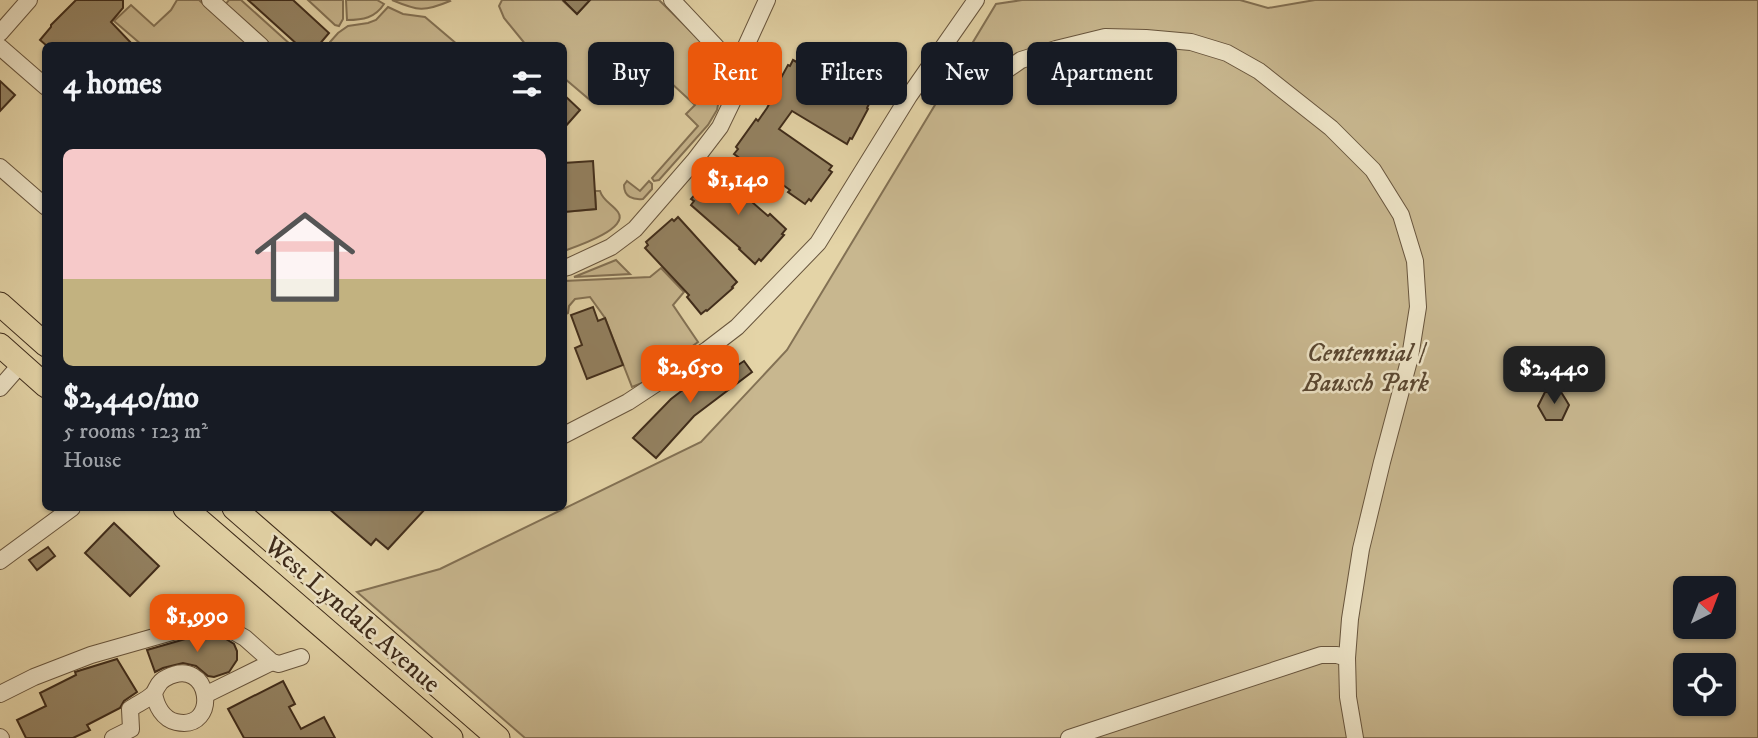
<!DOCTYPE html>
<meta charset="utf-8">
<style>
:root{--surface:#171b24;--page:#20242c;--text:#f1f3f6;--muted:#9ea1a6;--line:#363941;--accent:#ea580c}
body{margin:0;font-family:"IM FELL DW Pica",serif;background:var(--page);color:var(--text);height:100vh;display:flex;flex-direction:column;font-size:26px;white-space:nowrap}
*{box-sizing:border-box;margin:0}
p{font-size:23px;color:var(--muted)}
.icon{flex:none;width:38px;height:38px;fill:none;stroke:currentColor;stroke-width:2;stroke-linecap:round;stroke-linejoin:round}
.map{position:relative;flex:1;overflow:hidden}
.panel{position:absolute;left:42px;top:42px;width:525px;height:469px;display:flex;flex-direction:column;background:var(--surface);border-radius:10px;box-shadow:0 2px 5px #0004}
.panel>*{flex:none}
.top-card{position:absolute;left:588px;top:42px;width:665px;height:63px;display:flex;gap:14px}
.needle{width:46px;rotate:42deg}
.controls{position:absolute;left:1673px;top:576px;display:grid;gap:14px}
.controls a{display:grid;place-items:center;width:63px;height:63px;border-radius:10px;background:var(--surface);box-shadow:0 2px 5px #0004;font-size:35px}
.price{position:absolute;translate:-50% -60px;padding:0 16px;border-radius:14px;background:var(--accent);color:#fff;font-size:23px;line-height:46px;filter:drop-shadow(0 2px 4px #0008)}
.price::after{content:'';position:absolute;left:50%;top:42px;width:21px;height:16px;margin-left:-10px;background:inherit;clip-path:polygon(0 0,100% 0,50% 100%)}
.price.current{background:#222;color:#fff}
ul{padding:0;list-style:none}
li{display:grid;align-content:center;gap:14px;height:371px;padding:0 21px}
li+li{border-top:2px solid var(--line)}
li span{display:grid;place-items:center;height:217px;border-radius:10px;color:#555}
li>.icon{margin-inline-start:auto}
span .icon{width:126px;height:126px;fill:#fffc;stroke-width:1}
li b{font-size:30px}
h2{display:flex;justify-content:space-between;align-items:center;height:84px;padding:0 21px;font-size:30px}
.tag{padding:0 24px;border-radius:10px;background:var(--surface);box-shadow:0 2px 5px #0004;font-size:24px;line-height:63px}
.tag.current{background:var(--accent);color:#fff}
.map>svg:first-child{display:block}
</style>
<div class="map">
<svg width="1758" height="738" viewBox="0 0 1758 738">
<rect width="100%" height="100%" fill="#e4d4a7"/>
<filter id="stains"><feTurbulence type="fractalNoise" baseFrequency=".00286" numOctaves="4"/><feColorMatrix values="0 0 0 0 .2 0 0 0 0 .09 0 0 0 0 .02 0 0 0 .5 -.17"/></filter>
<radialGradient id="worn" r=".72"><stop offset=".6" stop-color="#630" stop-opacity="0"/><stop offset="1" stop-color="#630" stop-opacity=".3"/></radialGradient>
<g fill="#c8b78f" stroke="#837154" stroke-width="2" fill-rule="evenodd">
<path d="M177 0H199L249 45H142L114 21 131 5 154 26 171 10Z"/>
<path d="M229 0H241L291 45H270L225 5Z"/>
<path d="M308 0H343V19L339 26 335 25Z"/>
<path d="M346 0H377L384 4C375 18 363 20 347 20Z"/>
<path d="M392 0H449L450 1C424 12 418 11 392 0Z"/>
<path d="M502 0H562L577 14 590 0H659L708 48 719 62 720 78V95L717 110 708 125 659 180 654 181 652 178 698 126 686 114 695 105 645 59 635 71 624 62 590 100 564 78V46L526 45 504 18 499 6Z"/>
<path d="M1022 0H1240L1268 8 1315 0H1758V738H525L357 592 440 569 701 442 787 350 996 4ZM1685 588H1724V626H1685ZM1685 665H1724V704H1685Z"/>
<path d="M388 7 403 14 425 17 458 45H331L330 42 338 33 348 26 368 23 376 20Z"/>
<path d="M627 181 640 191 649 181 652 184V189L643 199C633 200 624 197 624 185Z"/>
<path d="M595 191H600C603 201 612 204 618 212 630 229 575 247 564 251V212L596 209Z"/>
<path d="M616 260 630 274 574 277Z"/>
<path d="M661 268 684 292 673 305 698 342 642 383 632 387 605 318 590 297 575 299 569 306 568 313 564 315V281L650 277Z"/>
</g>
<g fill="#948363" stroke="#3e2b1a" stroke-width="2">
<path d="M76 0H123V8L111 22 134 46H47L40 40 51 27V25Z"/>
<path d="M248 0H293L329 33 318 46H299Z"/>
<path d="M563 0H590L577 14Z"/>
<path d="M793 60 813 71 812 73 849 94 851 92 870 102 867 108 868 109 852 139 850 138 847 144 792 111 779 129 832 166 829 170 832 172 811 201 809 199 805 204 788 192 790 190 754 164 752 167 734 154 738 149 736 147 756 119 758 121 767 108 773 97 771 96 788 65 790 66Z"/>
<path d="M0 81 15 95 0 111Z"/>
<path d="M564 95 580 110 564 128Z"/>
<path d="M593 161 596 209 564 212V163Z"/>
<path d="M721 170 738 185 736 188 768 216 770 214 786 229 782 234 784 235 761 261 759 259 755 264 739 249 740 248 691 205 694 201 691 199 714 173 716 175Z"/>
<path d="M678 217 737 282 732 287 733 288 707 311 706 310 701 314 687 297 689 295 645 248 648 245 646 242 672 219 674 221Z"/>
<path d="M593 307 598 321 605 318 623 365 587 379 575 348 582 345 571 315Z"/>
<path d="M726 357 735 367 744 361 752 372 694 416 656 458 633 438 671 399Z"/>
<path d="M1545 392H1561L1566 400 1569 405 1562 420H1546L1538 406Z"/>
<path d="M328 508H426L388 549 376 539 371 545Z"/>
<path d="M114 523 159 566 130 596 85 553Z"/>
<path d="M48 547 55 556 37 570 29 560Z"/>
<path d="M213 631 234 644 237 651V660L229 672 214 677 208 676 196 666 183 663 163 668 155 672 147 650Z"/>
<path d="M117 659 137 692 124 701 120 708 87 725 90 730 73 738H26L17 720 46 706 40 693 76 675 75 672Z"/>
<path d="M283 681 295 704 289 707 301 729 324 717 335 738H244L228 709Z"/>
</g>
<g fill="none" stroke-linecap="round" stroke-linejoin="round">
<g stroke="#68553d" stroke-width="18">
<g id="minor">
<path d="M210 0 261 46"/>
<path d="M672 0 736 68"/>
<path d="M0 33 29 0"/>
<path d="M0 47 46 87"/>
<path d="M988 83 1021 60 1056 49 1105 37 1146 38 1191 42 1227 53 1259 71 1331 128 1373 170 1401 215 1415 261 1418 307 1410 357 1382 462 1361 549 1350 619 1347 658"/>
<path d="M0 167 46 207"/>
<path d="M564 268 568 267 611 247 635 229 694 161 720 127 734 98 736 68 767 0"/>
<path d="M0 388 21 364"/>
<path d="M564 435 628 402 707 350 737 327 818 243 909 96 976 0"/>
<path d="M0 561 72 508"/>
<path d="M0 694 34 677 91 655 214 620 245 638 272 662 279 664 301 657"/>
<path d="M205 695 272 662"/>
<path d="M0 737 1 738"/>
<path d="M113 738 131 729 130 709C137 704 147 700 153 694 158 688 157 682 166 678 211 654 221 732 176 722 163 719 156 706 154 693"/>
<path d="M1069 738 1321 655H1337L1347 658 1348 697 1355 738"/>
</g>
</g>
<g stroke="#3e2b1a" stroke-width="25">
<g id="highway">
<path d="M0 304 46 345"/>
<path d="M0 345 46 386"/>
<path d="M185 508 451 738"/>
<path d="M234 508 498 738"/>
</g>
</g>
<use href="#minor" stroke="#ede3c6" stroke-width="16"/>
<use href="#highway" stroke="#e4d4a7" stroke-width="23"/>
</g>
<g text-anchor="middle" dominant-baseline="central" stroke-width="5" stroke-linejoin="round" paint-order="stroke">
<g font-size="26" font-style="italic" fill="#5a4731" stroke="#ede3c6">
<text x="1366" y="353">Centennial /<tspan x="1366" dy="30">Bausch Park</tspan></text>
</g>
<g font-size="26" fill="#3e2b1a" stroke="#ede3c6">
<text transform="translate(352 615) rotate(41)">West Lyndale Avenue</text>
</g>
</g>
<rect width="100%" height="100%" filter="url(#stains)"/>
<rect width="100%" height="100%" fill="url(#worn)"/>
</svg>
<div class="controls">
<a><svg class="needle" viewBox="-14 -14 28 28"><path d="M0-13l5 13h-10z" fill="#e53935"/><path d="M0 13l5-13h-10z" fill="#9ea1a6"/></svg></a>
<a><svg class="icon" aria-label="locate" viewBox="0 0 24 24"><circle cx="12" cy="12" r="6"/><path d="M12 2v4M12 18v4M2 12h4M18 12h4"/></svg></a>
</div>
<b class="price" style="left:738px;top:217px">$1,140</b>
<b class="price" style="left:690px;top:405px">$2,650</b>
<b class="price current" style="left:1554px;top:406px">$2,440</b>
<b class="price" style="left:197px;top:654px">$1,990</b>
<div class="top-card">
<a class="tag">Buy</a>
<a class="tag current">Rent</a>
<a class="tag">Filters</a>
<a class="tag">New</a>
<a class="tag">Apartment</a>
</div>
<section class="panel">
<h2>4 homes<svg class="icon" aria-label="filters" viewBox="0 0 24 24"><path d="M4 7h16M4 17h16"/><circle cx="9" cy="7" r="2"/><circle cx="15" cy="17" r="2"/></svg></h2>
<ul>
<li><span style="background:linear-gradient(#f6c9c9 60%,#c2b280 0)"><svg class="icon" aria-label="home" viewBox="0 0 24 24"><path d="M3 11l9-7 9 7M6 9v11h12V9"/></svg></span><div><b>$2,440/mo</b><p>5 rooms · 123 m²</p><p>House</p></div></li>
</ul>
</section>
</div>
